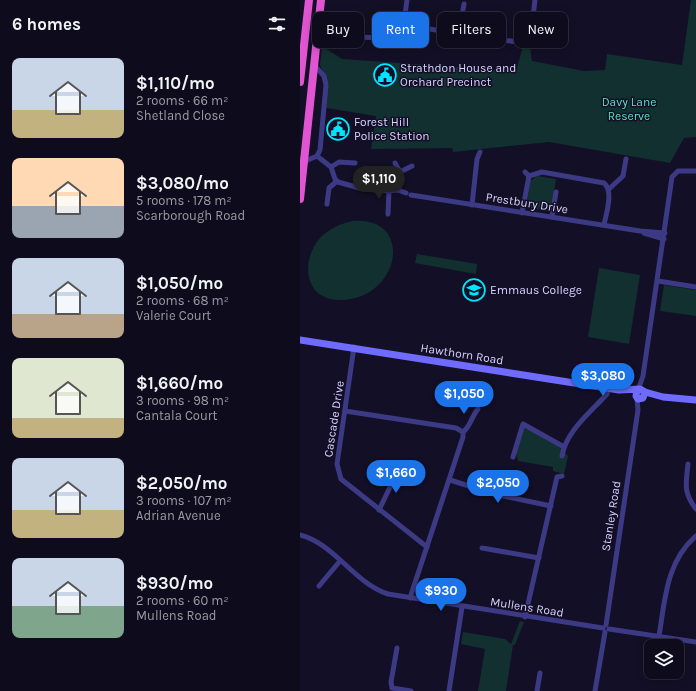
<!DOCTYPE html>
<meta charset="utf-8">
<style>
:root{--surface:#0e0b1c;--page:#1c1929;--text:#f1f3f6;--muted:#9b9ba3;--line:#2e2b3b;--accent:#1a73e8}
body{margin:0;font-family:Karla,sans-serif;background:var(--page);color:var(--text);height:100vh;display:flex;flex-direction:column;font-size:15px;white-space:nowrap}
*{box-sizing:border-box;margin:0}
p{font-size:13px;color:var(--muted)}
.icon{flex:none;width:22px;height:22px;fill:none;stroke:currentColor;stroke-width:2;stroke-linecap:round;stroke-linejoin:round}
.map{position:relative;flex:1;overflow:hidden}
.drawer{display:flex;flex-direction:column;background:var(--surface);width:300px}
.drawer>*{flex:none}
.guide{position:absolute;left:12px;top:12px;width:324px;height:36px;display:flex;gap:8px}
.buttons{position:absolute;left:344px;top:639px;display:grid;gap:8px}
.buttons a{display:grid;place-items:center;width:40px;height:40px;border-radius:8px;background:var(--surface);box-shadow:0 2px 10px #0003,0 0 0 1px var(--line);font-size:20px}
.price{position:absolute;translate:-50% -34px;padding:0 9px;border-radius:14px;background:var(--accent);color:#fff;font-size:13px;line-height:26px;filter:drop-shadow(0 1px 2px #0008)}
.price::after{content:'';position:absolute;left:50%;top:24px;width:12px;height:9px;margin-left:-6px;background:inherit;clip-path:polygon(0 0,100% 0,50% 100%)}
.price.active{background:#222;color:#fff}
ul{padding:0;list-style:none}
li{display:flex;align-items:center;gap:12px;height:100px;padding:0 12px}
li span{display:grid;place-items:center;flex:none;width:112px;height:80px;border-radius:8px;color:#555}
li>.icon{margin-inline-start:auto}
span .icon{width:48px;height:48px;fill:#fffc;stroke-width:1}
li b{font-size:17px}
h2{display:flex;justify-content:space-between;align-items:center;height:48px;padding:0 12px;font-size:17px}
.pill{padding:0 14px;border-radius:8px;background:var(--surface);box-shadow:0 2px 10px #0003,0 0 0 1px var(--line);font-size:14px;line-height:36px}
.pill.active{background:var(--accent);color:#fff}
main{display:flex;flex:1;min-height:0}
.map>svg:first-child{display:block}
</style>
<main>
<section class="drawer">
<h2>6 homes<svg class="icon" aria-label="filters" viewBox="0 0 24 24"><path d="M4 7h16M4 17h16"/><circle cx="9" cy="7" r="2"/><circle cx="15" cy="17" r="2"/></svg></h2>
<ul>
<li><span style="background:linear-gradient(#c9d6e8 65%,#c2b280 0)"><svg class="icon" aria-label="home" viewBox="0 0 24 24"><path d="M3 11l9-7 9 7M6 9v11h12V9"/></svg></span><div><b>$1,110/mo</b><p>2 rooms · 66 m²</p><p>Shetland Close</p></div></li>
<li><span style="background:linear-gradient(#ffd9b3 60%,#9aa5b1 0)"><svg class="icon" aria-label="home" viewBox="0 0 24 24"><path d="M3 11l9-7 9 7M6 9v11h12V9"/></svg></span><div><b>$3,080/mo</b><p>5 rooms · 178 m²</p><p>Scarborough Road</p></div></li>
<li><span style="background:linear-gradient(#c9d6e8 70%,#b9a48a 0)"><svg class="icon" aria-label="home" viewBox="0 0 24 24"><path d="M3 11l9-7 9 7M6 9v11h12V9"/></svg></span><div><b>$1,050/mo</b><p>2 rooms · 68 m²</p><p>Valerie Court</p></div></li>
<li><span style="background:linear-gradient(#dfe7d0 75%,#c2b280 0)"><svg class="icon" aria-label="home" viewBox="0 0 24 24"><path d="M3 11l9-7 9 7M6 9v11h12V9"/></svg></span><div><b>$1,660/mo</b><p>3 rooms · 98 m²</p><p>Cantala Court</p></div></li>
<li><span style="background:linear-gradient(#c9d6e8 65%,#c2b280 0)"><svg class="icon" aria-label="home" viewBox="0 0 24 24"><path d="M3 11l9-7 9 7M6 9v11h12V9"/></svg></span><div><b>$2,050/mo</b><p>3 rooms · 107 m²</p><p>Adrian Avenue</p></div></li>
<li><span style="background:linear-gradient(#c9d6e8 60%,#7fa58c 0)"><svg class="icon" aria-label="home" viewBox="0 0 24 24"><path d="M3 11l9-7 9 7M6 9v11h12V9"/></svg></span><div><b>$930/mo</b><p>2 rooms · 60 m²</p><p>Mullens Road</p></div></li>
</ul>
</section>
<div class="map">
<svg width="396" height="691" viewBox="0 0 396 691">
<rect width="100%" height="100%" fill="#130f26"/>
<g fill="#12302f">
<path d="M391 0H396V137L384 138 370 163 249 142 153 152 152 148 71 149 76 116 26 108V78L20 65 22 46 42 59 216 71 223 46H230L232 61 284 71 305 70 307 54 382 65Z"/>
<path d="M237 176 256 179 251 211 226 208 230 181Z"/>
<path d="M52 221C115 215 101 299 41 300 4 301 0 261 20 238 29 229 39 224 52 221Z"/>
<path d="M117 254 177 264 176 274 115 263Z"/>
<path d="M299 268 340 275 329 344 288 337Z"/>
<path d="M364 285 396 290V316L360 311Z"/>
<path d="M224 427 259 447 268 456 264 474 253 471V467L218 461 216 453Z"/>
<path d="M220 621 224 622 215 645H213L206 691H178L185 649 161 644 163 632 205 639 211 644Z"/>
</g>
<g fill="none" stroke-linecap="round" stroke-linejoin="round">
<g stroke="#3d3a85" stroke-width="5">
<path d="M105 28 104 21 107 0"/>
<path d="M159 33 164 4"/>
<path d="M55 37 88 38 105 28 116 27 224 43 230 40 235 0"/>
<path d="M14 65 24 76 26 85 20 150 17 156"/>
<path d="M17 156 31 167 35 179 38 182 63 189 89 191 98 190 106 193"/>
<path d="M0 159 8 160 17 156"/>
<path d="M95 163 100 172"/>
<path d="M31 167 39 162 55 163"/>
<path d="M225 172 229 176 242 172 304 183C314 191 306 214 304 225"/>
<path d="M309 189 323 176 326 159"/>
<path d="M98 190 100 172 112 166"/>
<path d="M111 195 340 231 365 233"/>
<path d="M27 204 29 188 37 181"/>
<path d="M172 205 177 159 180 152"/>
<path d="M222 213 229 176"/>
<path d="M88 214 89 191"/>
<path d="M252 217 256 192"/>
<path d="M344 233 364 239"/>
<path d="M358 281 396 287"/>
<path d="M54 347 37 464 41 479 127 547"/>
<path d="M338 390 343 376 372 177 378 171H396"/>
<path d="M45 411 156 428 163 432V437L110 598"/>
<path d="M163 432C171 426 171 417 178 409"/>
<path d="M262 456C266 431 291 412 307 394L308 388"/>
<path d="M213 457 223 424 264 447"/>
<path d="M388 464C386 484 383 492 396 509"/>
<path d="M150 480 194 494 251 506"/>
<path d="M79 510 93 481 95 471"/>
<path d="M0 535C35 544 54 583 88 594L303 628"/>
<path d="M182 548 239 558"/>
<path d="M19 586 40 561"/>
<path d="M225 617 257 477 262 476"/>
<path d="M306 625 338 410 337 398"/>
<path d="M309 629 396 642"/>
<path d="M359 636C365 600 366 562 396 536"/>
<path d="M97 648 91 682 92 688 111 691"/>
<path d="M149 691 162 607"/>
<path d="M237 691 240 673"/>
<path d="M295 691 305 632"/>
</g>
<g stroke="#6f6bff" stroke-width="7">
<path d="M0 340 319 390 340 389 345 392 343 398 338 399 336 396 337 390"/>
<path d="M345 392 363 397 396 400"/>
</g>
<g stroke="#e055d1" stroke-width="8">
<path d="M0 82 9 0"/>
<path d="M0 199 21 0"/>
</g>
</g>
<defs>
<g id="civic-ring" transform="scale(1.15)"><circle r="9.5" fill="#130f26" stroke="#00e5ff" stroke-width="1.5"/><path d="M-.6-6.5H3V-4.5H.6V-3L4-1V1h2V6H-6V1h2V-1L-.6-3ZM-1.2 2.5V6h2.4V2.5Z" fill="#00e5ff"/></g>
<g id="school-ring" transform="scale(1.15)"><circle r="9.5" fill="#130f26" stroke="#00e5ff" stroke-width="1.5"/><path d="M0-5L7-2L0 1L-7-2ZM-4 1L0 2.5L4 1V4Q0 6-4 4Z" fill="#00e5ff"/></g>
</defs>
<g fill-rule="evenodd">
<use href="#civic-ring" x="85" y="75"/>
<use href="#civic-ring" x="38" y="129"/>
<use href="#school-ring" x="174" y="290"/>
</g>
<g text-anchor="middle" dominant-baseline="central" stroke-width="3" stroke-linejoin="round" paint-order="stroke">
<g font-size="12" fill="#d9d4ff" stroke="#130f26" text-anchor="start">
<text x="100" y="68">Strathdon House and<tspan x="100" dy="14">Orchard Precinct</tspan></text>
<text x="54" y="122">Forest Hill<tspan x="54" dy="14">Police Station</tspan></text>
<text x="190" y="290">Emmaus College</text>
</g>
<g font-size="12" fill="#5fe0c0" stroke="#130f26">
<text x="329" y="102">Davy Lane<tspan x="329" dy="14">Reserve</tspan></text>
</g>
<g font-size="12" fill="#d9d4ff" stroke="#130f26">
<text transform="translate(227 203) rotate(9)">Prestbury Drive</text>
<text transform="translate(162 354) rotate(9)">Hawthorn Road</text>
<text transform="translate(34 419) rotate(-81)">Cascade Drive</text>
<text transform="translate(311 516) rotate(-81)">Stanley Road</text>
<text transform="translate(227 607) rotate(9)">Mullens Road</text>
</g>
</g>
</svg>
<div class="buttons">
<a><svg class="icon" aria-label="layers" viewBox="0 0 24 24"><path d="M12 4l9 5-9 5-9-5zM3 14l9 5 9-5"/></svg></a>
</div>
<b class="price active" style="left:79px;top:200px">$1,110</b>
<b class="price" style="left:303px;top:397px">$3,080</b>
<b class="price" style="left:164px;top:415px">$1,050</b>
<b class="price" style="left:96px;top:494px">$1,660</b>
<b class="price" style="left:198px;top:504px">$2,050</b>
<b class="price" style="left:141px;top:612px">$930</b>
<div class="guide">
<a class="pill">Buy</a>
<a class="pill active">Rent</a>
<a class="pill">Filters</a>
<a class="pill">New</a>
</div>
</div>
</main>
